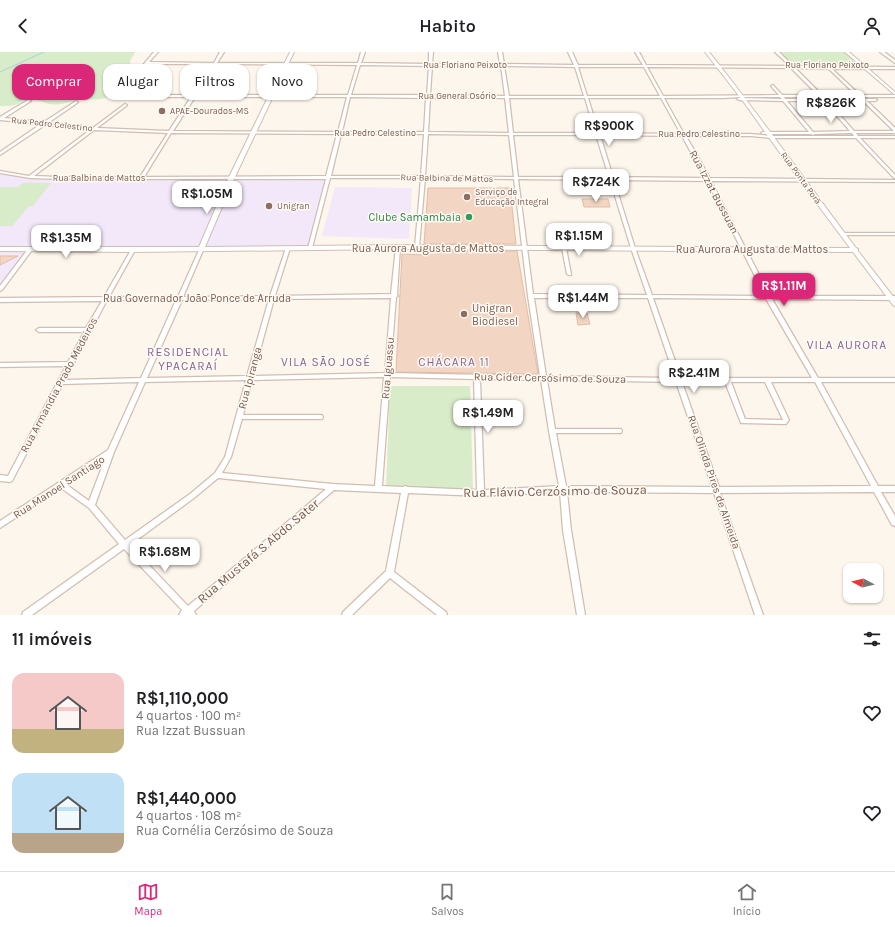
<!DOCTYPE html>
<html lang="pt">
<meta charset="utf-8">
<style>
:root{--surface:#fff;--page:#f2f2f2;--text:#202124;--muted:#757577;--line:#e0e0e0;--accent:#db2777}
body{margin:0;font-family:Karla,sans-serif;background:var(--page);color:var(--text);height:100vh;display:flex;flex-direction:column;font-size:15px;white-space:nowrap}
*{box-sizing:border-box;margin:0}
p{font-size:13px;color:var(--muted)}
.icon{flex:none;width:22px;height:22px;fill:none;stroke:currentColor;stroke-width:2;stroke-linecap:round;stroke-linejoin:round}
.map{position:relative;height:563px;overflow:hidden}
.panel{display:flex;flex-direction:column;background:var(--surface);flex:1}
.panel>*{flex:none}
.hud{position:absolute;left:12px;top:12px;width:400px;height:36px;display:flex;gap:8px}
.needle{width:26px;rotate:277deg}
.buttons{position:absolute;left:843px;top:511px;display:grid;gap:8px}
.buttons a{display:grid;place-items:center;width:40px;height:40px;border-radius:8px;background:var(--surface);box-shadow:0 1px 3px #0004;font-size:20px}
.price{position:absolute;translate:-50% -34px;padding:0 9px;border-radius:8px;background:#fff;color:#222;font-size:13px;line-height:26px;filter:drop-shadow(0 1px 2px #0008)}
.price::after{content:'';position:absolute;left:50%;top:24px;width:12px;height:9px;margin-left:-6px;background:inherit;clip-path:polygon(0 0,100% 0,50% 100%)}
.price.active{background:var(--accent);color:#fff}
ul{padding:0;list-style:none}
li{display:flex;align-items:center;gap:12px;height:100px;padding:0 12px}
li span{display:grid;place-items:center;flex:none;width:112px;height:80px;border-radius:12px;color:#555}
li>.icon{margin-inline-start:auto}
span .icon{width:48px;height:48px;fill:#fffc;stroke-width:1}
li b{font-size:17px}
h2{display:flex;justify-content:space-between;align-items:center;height:48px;padding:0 12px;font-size:17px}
.tag{padding:0 14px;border-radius:12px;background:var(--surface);box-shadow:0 1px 3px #0004;font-size:14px;line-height:36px}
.tag.active{background:var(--accent);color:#fff}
header{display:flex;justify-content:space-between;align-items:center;height:52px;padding:0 12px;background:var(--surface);font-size:18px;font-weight:600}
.dock{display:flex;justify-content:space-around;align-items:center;height:56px;border-top:1px solid var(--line);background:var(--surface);font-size:11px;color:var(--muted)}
.dock a{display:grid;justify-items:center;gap:2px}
.dock .active{color:var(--accent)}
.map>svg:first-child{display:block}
</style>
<header><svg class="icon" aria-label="back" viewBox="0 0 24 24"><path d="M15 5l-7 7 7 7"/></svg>Habito<svg class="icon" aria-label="person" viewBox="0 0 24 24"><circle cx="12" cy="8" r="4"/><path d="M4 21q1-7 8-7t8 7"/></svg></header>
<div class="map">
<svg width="895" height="563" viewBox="0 0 895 563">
<rect width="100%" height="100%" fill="#fdf6ec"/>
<g fill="#f3e8fa">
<path d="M3 120 30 125 61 126 328 125 310 196 30 198 0 237V123Z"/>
<path d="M335 135 412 136 409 187 322 184Z"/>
</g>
<g fill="#d8ecc9">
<path d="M0 0H135L130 9C134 23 121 40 108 45 98 49 87 46 77 48 68 50 60 54 50 52 42 51 34 45 26 47 23 47 21 50 18 52 13 54 6 54 0 54Z"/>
<path d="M779 0H844L860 12H790Z"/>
<path d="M22 131H51L33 154H29L12 174H0V135H18Z"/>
<path d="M390 334H470L473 438 386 439Z"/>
</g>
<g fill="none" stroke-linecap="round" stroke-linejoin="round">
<path stroke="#a5d3da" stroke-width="1" d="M0 20 44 0"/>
</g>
<g fill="#f3d5c3" stroke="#e6bba3">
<path d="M428 136H510L516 192H424Z"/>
<path d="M582 147H608L610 155H584Z"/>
<path d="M424 199H517L538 322 396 320 402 202 424 203Z"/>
<path d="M0 204H18L0 213Z"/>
<path d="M576 261H587L590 272 578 273Z"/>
</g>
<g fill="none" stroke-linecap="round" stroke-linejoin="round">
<g stroke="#d1beb0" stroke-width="2.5">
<g id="minor">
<path d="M154 0H158L149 10 214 11 220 0H224L217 11H358L361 0H365L361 11 429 12V0H433L432 12H500L498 0H502L504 12 574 13 568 0H572L578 13H643L635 0H639L646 13 790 14 775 0H779L793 14 895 15V17H832L860 43H895V45H862L864 47H876L877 48 875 49H867L895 76V81H856L858 84H895V86H860L895 123V126H894L856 86H771L751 84H686L710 126 895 128V130L711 129 770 244H895V248L772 247 818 326H895V330H821L878 434H895V440H881L895 464V474L892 473 874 440 720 441 763 563H755L714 441 567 440 571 478 585 563H577L563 478 560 440 481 444 408 441 394 520 446 560 447 563H437L390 526 352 563H342L343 560 386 519 401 441 334 438 194 559 196 563H179L182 558 124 497 32 563H22L23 560 119 492 89 456 61 436 0 476V469L108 398 139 330 63 332 12 429 10 430 0 429V423L8 424 66 314 0 315V311L68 310 84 280H39L36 278 39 276H86L102 249 0 250V246L104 245 131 198 133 197 135 198 109 245H178L200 196 202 195 204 196 183 245 270 244 286 196 288 195 290 196 275 244 391 242 396 195 398 194 400 195 397 243 398 244 396 245 390 321 540 324 528 244 514 127 425 126 419 195 417 196 415 195 421 126H330L312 196 310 197 308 196 326 127H142L140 128 138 127H61L30 126 0 121V119L29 124 90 78 45 73 0 103V100L41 72 0 68V65L28 48 31 49 4 66 44 70 76 49 78 50 77 51 48 71 93 76 125 52 127 53 126 54 97 76 169 79 191 45H119L117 44ZM148 12H212L192 43H122ZM216 12 357 13 348 43H196ZM360 13 429 14 427 43H351ZM432 14H501L505 44 430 43ZM504 14 575 15 584 44H509ZM578 15H644L660 44H587ZM647 15 791 16 818 43H782L773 33 771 34 779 43 663 44ZM795 16 829 17 856 43H822ZM195 45H347L338 80 173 79ZM350 45 426 46 424 80H342ZM742 45H780L782 47 739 46 737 47 739 48 783 49 809 80H763L761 81 762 82H811L813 83 815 82 852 81 854 84H771L751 82H684L664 46H723ZM784 45H820L850 79 813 80 787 49H811L813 48 812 47H785ZM824 45H858L861 47H847L845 48 847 49H863L894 79H854ZM430 46H505L509 81 428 80ZM509 46H585L595 81H513ZM588 46H661L681 82 599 81ZM94 78 168 81 140 125H61L34 124ZM171 81 337 82 326 124 144 125ZM341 82H424L421 124H331ZM428 82 509 83 514 125 425 124ZM513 83H596L609 125H518ZM600 83 682 84 705 126 613 125ZM518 127 610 128 631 196 647 243 533 242ZM614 128 707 129 765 244 652 243 635 196ZM391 246 385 321 253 324 274 247ZM534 246H648L675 326 546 324ZM653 246 766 247 812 326H681ZM269 247 247 324 147 326 182 248ZM107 248H176L141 326 65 328ZM384 325 375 434 333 432 222 421 231 405 242 367H322L323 365 322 363H243L252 328ZM390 325 474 327 477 438 408 435 405 434 403 435 382 434ZM480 327 541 328 549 379 559 434 484 438ZM246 328 225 405 215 421 190 442 125 488 95 453 114 400 145 330ZM547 328 676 330 712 435 566 434 556 381H621L622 379 621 377H555ZM682 330H725L741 371 784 372H786L789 368 771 330H815L871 434 719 435ZM731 330H765L783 368 745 367ZM105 407 89 449 67 433ZM218 426 326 437 188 554 130 493 194 446Z"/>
<path d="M880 0H884L895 8V11Z"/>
<path d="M842 181H895V183H844L842 182Z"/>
<path d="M562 195H566V196L571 222V223H569L567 222 562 196Z"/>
<path d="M28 197H30L32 198 2 238 0 239V234Z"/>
</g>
</g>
<g stroke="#d1beb0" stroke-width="2">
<g id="tertiary">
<path d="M290 0H294L234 127 205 195 398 193 850 196 800 129 743 49 705 0H709C760 64 807 131 856 196L858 197V199L895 247V254L893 253 853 200 398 197 133 200 0 199V195H199L228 127Z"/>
<path d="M845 0H849L895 40V43Z"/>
</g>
</g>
<use href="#minor" fill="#fff" fill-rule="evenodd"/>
<use href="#tertiary" fill="#fff" fill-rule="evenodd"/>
</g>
<g fill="#8d6e63" stroke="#fffaf3" stroke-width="1.5">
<circle cx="162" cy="59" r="4"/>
<circle cx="467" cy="145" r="4"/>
<circle cx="269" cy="154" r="4"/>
<circle cx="464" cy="262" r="4"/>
</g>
<circle fill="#2e9e5b" stroke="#fffaf3" stroke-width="1.5" cx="469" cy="165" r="4"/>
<g text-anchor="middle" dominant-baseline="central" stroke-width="3" stroke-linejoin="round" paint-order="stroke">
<g font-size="9" fill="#7a5c4d" stroke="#fffaf3">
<text x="465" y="13">Rua Floriano Peixoto</text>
<text x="827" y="13">Rua Floriano Peixoto</text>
<text x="457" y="44">Rua General Osório</text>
<text transform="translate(52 72) rotate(6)">Rua Pedro Celestino</text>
<text x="375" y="81">Rua Pedro Celestino</text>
<text x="699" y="82">Rua Pedro Celestino</text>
<text x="99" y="126">Rua Balbina de Mattos</text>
<text transform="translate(447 126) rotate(1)">Rua Balbina de Mattos</text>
<text transform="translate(801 126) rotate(54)">Rua Ponta Porã</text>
</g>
<g font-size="9" fill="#785e54" stroke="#fffaf3" text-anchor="start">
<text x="170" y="59">APAE-Dourados-MS</text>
<text x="475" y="140">Serviço de<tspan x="475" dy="10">Educação Integral</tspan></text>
<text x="277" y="154">Unigran</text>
</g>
<g font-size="11" fill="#7a5c4d" stroke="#fffaf3">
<text transform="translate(714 140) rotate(62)">Rua Izzat Bussuan</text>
<text x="428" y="196">Rua Aurora Augusta de Mattos</text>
<text x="752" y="197">Rua Aurora Augusta de Mattos</text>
<text x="197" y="246">Rua Governador João Ponce de Arruda</text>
<text transform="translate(388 316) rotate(-85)">Rua Iguassu</text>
<text transform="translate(250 326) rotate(-75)">Rua Ipiranga</text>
<text transform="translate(550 326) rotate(1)">Rua Cider Cersósimo de Souza</text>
<text transform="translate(59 333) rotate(-62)">Rua Armandia Prado Medeiros</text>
<text transform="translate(714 430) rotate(71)">Rua Olinda Pires de Almeida</text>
<text transform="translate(59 435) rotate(-33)">Rua Manoel Santiago</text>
</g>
<g font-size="11" fill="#27864d" stroke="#fffaf3" text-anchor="end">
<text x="461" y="165">Clube Samambaia</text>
</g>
<g font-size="11" fill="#785e54" stroke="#fffaf3" text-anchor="start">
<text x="472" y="256">Unigran<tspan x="472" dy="13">Biodiesel</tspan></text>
</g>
<g font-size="12" letter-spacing="1" fill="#846695" stroke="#fffaf3">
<text x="847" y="293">VILA AURORA</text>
<text x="188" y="300">RESIDENCIAL<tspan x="188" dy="14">YPACARAÍ</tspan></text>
<text x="326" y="310">VILA SÃO JOSÉ</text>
<text x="454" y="310">CHÁCARA 11</text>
</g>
<g font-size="13" fill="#7a5c4d" stroke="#fffaf3">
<text transform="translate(555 439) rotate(-1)">Rua Flávio Cerzósimo de Souza</text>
<text transform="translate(258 499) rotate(-40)">Rua Mustafá S Abdo Sater</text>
</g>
</g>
</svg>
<div class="buttons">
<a><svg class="needle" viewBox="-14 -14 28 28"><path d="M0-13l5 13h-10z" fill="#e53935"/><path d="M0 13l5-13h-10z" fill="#757577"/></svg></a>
</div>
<b class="price" style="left:831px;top:72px">R$826K</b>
<b class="price" style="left:609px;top:95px">R$900K</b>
<b class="price" style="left:596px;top:151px">R$724K</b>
<b class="price" style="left:207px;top:163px">R$1.05M</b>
<b class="price" style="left:579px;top:205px">R$1.15M</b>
<b class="price" style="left:66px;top:207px">R$1.35M</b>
<b class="price active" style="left:784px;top:255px">R$1.11M</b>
<b class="price" style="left:583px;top:267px">R$1.44M</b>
<b class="price" style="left:694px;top:342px">R$2.41M</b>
<b class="price" style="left:488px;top:382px">R$1.49M</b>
<b class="price" style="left:165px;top:521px">R$1.68M</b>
<div class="hud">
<a class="tag active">Comprar</a>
<a class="tag">Alugar</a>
<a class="tag">Filtros</a>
<a class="tag">Novo</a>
</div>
</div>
<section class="panel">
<h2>11 imóveis<svg class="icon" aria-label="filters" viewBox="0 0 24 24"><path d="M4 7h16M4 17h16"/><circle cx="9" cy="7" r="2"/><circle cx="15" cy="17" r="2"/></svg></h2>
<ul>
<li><span style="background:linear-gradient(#f6c9c9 70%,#c2b280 0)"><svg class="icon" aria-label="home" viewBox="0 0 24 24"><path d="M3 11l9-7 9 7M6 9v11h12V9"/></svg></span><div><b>R$1,110,000</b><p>4 quartos · 100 m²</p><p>Rua Izzat Bussuan</p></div><svg class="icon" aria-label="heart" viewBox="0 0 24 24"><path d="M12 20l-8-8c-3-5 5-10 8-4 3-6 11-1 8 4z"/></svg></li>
<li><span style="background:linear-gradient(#bfe0f5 75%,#b9a48a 0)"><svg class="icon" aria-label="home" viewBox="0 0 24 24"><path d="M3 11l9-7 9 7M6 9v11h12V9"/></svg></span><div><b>R$1,440,000</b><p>4 quartos · 108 m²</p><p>Rua Cornélia Cerzósimo de Souza</p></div><svg class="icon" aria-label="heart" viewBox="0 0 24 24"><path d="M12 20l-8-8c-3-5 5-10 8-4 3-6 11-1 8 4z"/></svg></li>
</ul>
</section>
<nav class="dock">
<a class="active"><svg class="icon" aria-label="map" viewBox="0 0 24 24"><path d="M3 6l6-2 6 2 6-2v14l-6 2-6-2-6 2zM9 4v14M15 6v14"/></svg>Mapa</a>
<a><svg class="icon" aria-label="saved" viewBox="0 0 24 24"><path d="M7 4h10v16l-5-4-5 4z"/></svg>Salvos</a>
<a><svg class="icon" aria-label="home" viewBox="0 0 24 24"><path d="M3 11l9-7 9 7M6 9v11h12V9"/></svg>Início</a>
</nav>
